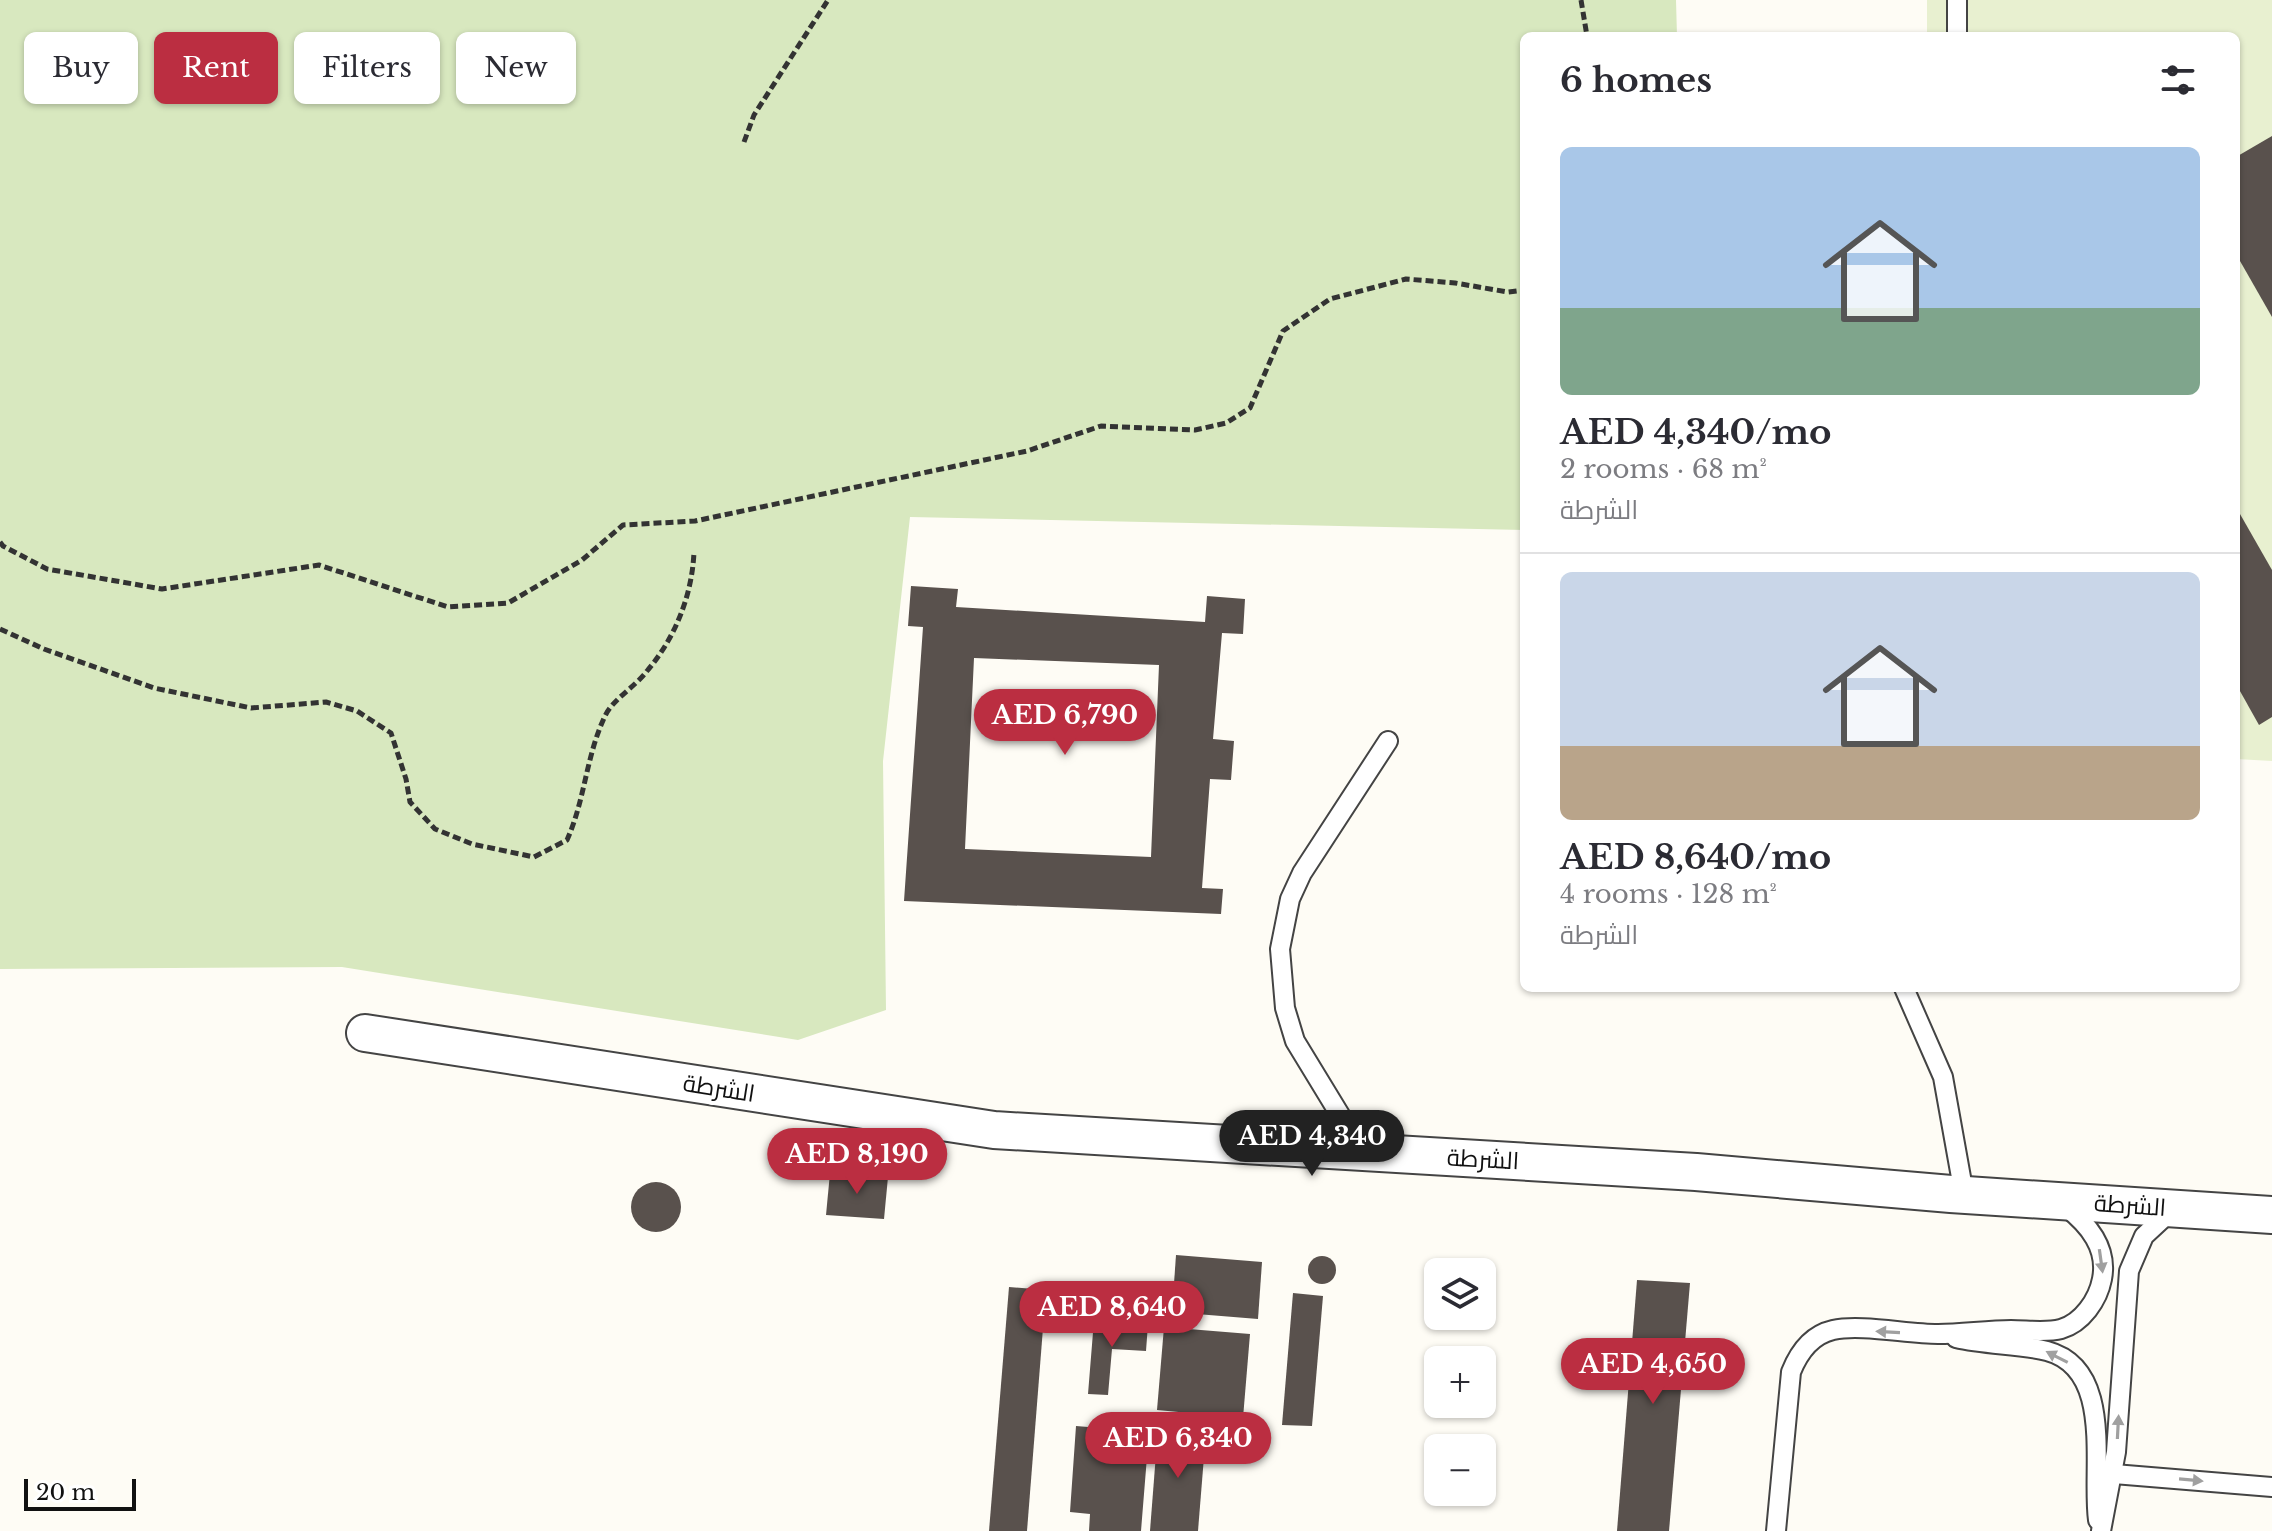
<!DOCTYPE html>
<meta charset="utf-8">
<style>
:root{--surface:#fff;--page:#f7f7f7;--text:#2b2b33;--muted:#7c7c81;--line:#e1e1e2;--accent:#bb2e41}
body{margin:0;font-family:"Libre Baskerville",Cairo,serif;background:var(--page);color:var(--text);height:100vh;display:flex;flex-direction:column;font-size:30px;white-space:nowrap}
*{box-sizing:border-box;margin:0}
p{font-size:26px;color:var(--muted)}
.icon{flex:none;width:44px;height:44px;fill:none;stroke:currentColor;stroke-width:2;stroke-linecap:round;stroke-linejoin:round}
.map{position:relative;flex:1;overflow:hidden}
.details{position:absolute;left:1520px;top:32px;width:720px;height:960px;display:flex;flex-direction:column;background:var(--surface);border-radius:12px;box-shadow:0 2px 6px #0004}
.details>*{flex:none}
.hud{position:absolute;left:24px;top:32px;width:760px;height:72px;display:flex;gap:16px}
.controls{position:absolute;left:1424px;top:1258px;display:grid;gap:16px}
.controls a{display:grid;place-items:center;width:72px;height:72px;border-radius:12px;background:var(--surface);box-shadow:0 2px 6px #0004;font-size:40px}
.scale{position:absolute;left:24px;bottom:20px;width:112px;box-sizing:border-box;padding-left:8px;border:4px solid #111;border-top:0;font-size:22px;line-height:28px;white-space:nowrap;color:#111;-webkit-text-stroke:6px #fff;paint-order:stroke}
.price{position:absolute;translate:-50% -68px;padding:0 18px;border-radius:28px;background:var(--accent);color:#fff;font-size:26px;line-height:52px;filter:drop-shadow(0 2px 4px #0008)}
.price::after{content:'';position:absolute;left:50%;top:48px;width:24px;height:18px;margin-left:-12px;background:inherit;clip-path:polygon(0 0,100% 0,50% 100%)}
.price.active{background:#222;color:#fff}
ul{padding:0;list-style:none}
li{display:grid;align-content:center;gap:16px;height:424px;padding:0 40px}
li+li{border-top:2px solid var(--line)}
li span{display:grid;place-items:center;height:248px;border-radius:12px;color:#555}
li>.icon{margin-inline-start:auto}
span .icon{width:144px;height:144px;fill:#fffc;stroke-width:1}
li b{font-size:34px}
h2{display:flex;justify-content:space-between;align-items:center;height:96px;padding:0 40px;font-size:34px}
.pill{padding:0 28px;border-radius:12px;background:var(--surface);box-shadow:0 2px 6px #0004;font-size:28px;line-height:72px}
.pill.active{background:var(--accent);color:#fff}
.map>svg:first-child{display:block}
</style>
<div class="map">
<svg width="2272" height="1531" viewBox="0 0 2272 1531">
<rect width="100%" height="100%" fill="#fefcf5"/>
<path fill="#d8e8bf" d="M0 0H1676L1677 36H1524V530L910 517 883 761 886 1010 798 1040 342 967 0 969Z"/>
<path fill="#e8f0d0" d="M1927 0H2272V761L2236 759V36H1927Z"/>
<g fill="#59514d" fill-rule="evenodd">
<path d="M2272 136V317L2236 254V157Z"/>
<path d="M2236 507 2272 570V717L2259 725 2236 684Z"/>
<path d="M911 586 958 589 956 607 1205 622 1207 596 1245 599 1243 634 1222 633 1213 739 1234 741 1231 780 1210 779 1202 888 1223 889 1221 914 904 901 923 627 908 626ZM974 658 1159 665 1151 857 965 849Z"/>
<path d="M830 1173 888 1177 884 1219 826 1215Z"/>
<circle cx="656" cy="1207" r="25"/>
<path d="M1176 1255 1262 1262 1258 1319 1172 1312Z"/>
<circle cx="1322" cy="1270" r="14"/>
<path d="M1482 1273H1490L1489 1307H1482Z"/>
<path d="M1637 1280 1690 1283 1669 1531H1617Z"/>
<path d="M1009 1287 1046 1290 1027 1531H989Z"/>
<path d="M1293 1293 1323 1296 1312 1426 1282 1425Z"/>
<path d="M1094 1320 1148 1324 1146 1351 1112 1349 1108 1395 1088 1394Z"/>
<path d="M1164 1327 1250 1334 1243 1418 1157 1410Z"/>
<path d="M1076 1426 1149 1432 1141 1531H1089L1090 1514 1070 1512Z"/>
<path d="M1158 1428 1206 1432 1198 1531H1150Z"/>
</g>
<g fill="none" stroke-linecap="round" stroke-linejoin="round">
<g stroke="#444" stroke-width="22">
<g id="lane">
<path d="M1957 36V0"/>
<path d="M1904 988 1943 1077 1964 1194"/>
<path d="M1362 1151 1295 1041 1285 1008 1280 949 1290 899 1302 873 1388 741"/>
<path d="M1956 1338C1986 1345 2018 1344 2047 1351 2115 1369 2091 1469 2098 1520"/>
<path d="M2114 1474 2272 1487"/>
<path d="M1776 1531 1791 1372C1799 1352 1811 1335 1833 1330 1861 1324 1907 1334 1938 1334 1962 1334 1987 1330 2011 1330 2027 1330 2046 1333 2061 1329 2082 1323 2098 1300 2102 1279 2108 1248 2089 1225 2066 1207"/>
<path d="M2101 1531 2116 1452 2129 1271 2144 1236 2171 1211"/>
</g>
</g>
<g stroke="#444" stroke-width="40">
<path id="street" d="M365 1033 994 1130 1696 1172 1951 1194 2272 1215"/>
</g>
<g stroke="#333" stroke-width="5" stroke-dasharray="8 4" stroke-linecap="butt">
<path d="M1581 0 1587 36"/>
<path d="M744 142 754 115 828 0"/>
<path d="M0 542 3 546 47 569 162 589 319 565 448 607 508 603 582 560 623 525 695 521 1027 451 1101 426 1195 430 1226 423 1250 408 1283 331 1330 299 1406 279 1455 283 1508 292 1524 290"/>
<path d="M0 629 44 649 154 688 251 708 326 702 357 711 391 733 406 779 410 802 435 829 472 844 534 857 567 840C585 800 586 756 605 716 613 699 635 687 647 671 675 638 692 596 694 552"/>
</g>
<use href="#lane" stroke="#fff" stroke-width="18"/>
<use href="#street" stroke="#fff" stroke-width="36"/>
</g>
<defs><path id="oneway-solid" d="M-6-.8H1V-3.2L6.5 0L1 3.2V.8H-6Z" transform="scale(2)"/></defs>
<g fill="#a0a0a0">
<use href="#oneway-solid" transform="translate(2101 1261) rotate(82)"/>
<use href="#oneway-solid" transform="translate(1888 1332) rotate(-177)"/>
<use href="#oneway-solid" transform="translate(2057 1357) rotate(-153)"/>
<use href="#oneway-solid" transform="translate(2118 1427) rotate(-87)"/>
<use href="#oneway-solid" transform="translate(2191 1480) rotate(5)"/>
</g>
<g text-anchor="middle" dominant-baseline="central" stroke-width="8" stroke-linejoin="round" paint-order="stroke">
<g font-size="24" fill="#111" stroke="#fff">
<text transform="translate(719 1088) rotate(9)">الشرطة</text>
<text transform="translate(1483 1159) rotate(3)">الشرطة</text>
<text transform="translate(2130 1205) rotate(4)">الشرطة</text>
</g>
</g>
</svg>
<div class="controls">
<a><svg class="icon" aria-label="layers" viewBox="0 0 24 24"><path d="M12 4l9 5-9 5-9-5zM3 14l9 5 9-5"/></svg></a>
<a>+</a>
<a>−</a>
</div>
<div class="scale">20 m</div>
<b class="price" style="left:1065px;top:757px">AED 6,790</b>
<b class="price active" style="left:1312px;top:1178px">AED 4,340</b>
<b class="price" style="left:857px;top:1196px">AED 8,190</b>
<b class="price" style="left:1112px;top:1349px">AED 8,640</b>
<b class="price" style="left:1653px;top:1406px">AED 4,650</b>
<b class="price" style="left:1178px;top:1480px">AED 6,340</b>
<div class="hud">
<a class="pill">Buy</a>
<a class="pill active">Rent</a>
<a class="pill">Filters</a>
<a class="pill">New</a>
</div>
<section class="details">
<h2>6 homes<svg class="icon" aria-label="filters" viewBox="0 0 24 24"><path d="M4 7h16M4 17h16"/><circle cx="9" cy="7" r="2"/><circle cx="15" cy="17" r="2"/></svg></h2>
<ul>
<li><span style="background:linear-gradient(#a9c7e8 65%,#7fa58c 0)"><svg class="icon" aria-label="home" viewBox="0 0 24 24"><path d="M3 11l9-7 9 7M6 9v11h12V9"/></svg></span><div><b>AED 4,340/mo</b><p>2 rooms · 68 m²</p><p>الشرطة</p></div></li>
<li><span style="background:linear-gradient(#c9d6e8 70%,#b9a48a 0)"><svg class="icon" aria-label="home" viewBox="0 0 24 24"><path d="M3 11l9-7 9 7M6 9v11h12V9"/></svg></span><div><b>AED 8,640/mo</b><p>4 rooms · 128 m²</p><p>الشرطة</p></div></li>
</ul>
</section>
</div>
